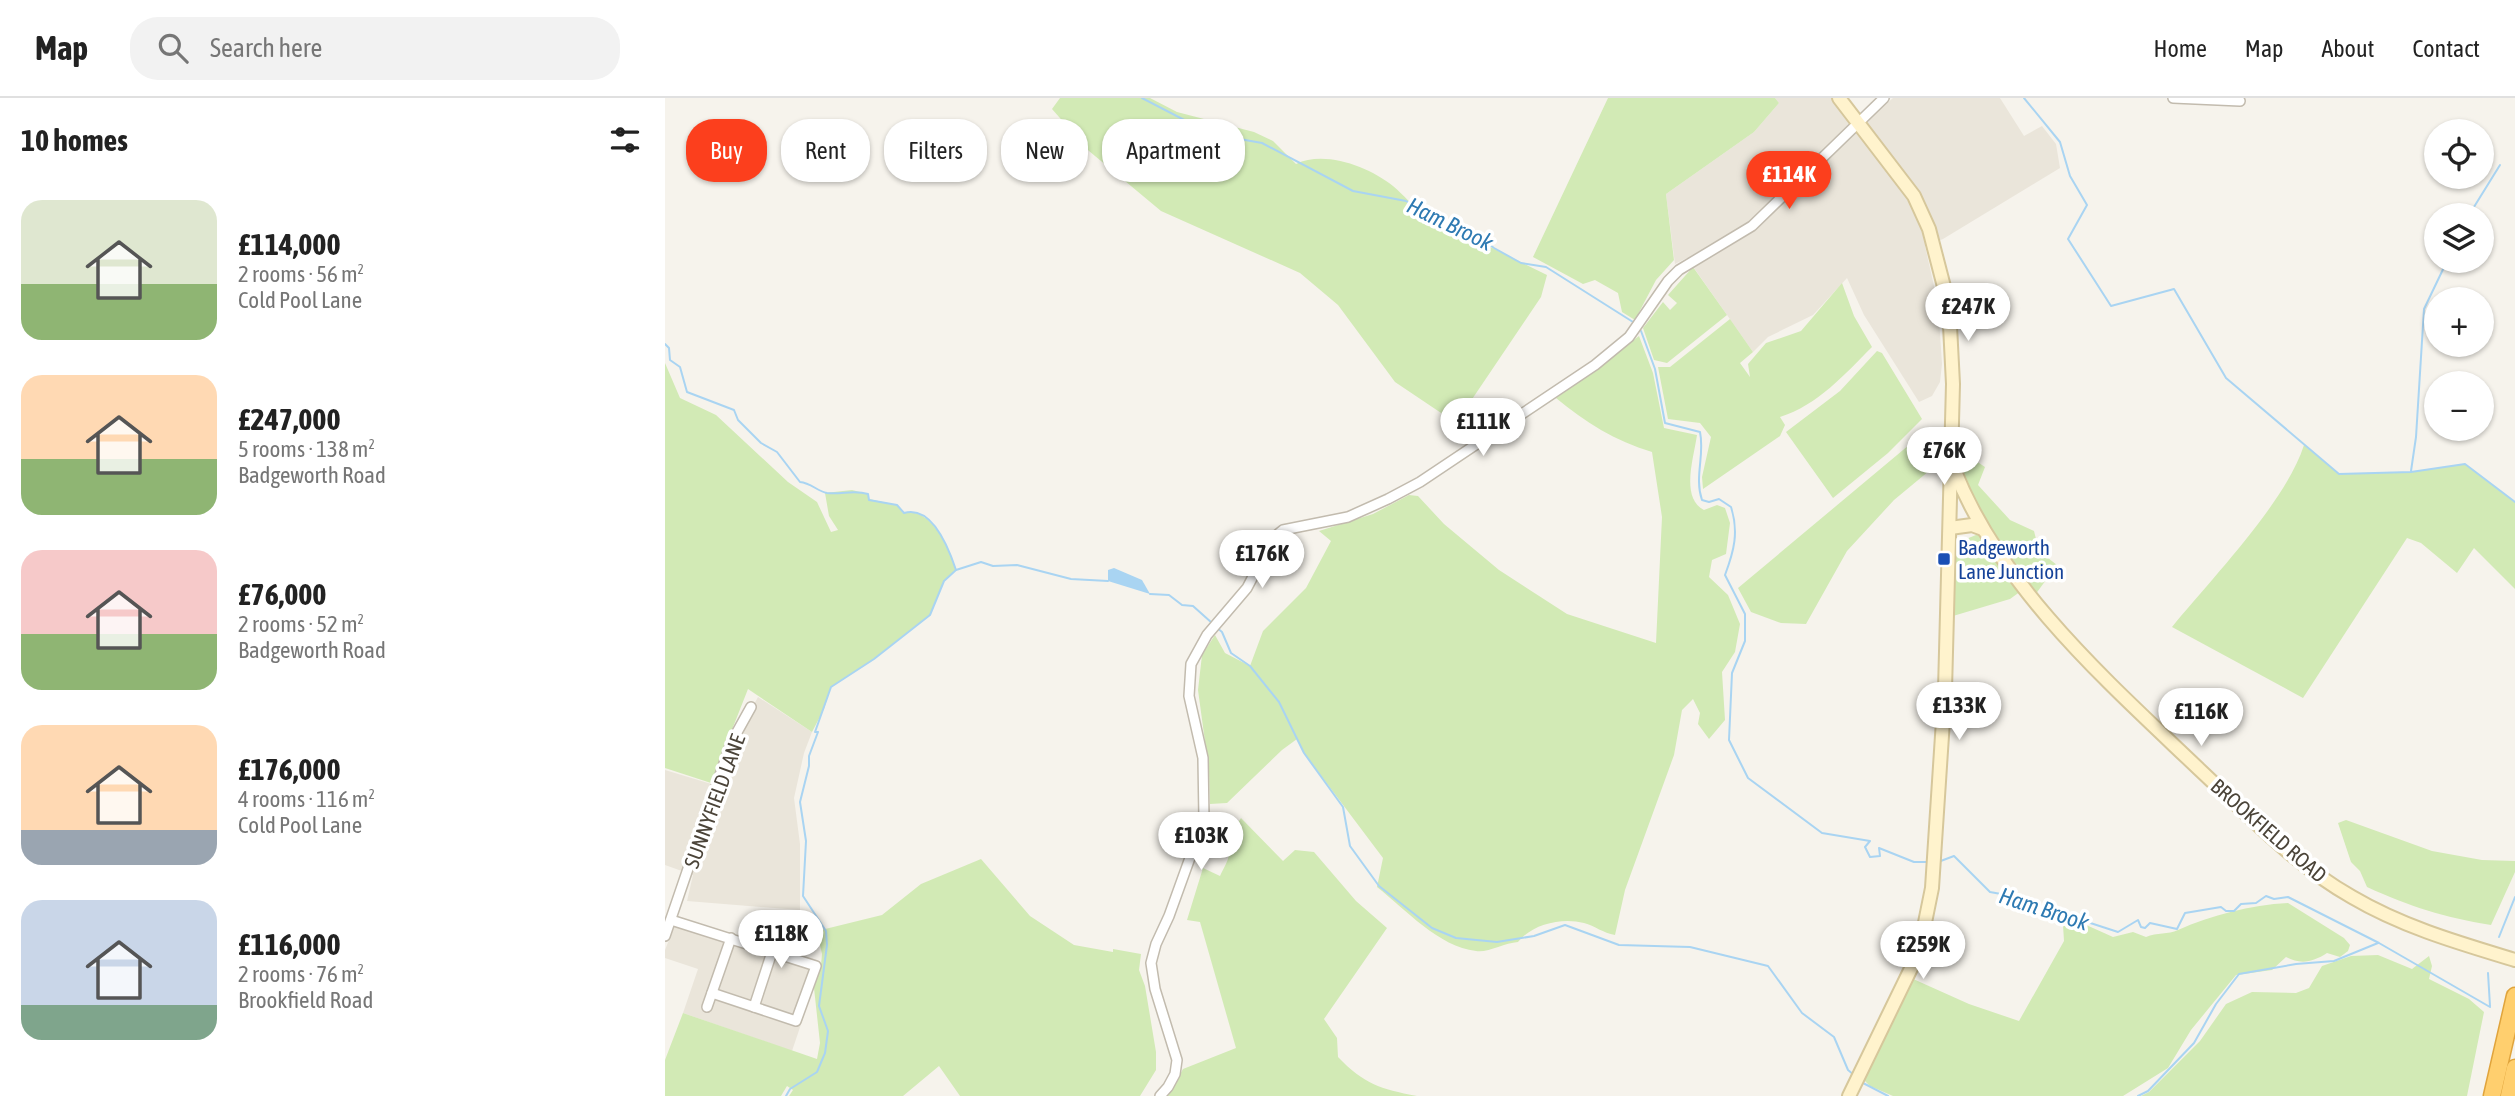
<!DOCTYPE html>
<meta charset="utf-8">
<style>
:root{--surface:#fff;--page:#f2f2f2;--text:#222;--muted:#767676;--line:#e0e0e0;--accent:#fc3f1d}
body{margin:0;font-family:"Asap Condensed",sans-serif;background:var(--page);color:var(--text);height:100vh;display:flex;flex-direction:column;font-size:26px;white-space:nowrap}
*{box-sizing:border-box;margin:0}
p{font-size:23px;color:var(--muted)}
.icon{flex:none;width:38px;height:38px;fill:none;stroke:currentColor;stroke-width:2;stroke-linecap:round;stroke-linejoin:round}
.map{position:relative;flex:1;overflow:hidden}
.drawer{display:flex;flex-direction:column;background:var(--surface);width:665px}
.drawer>*{flex:none}
.banner{position:absolute;left:21px;top:21px;width:665px;height:63px;display:flex;gap:14px}
.tools{position:absolute;left:1759px;top:21px;display:grid;gap:14px}
.tools a{display:grid;place-items:center;width:70px;height:70px;border-radius:50%;background:var(--surface);box-shadow:0 2px 5px #0004;font-size:35px}
.price{position:absolute;translate:-50% -60px;padding:0 16px;border-radius:24px;background:#fff;color:#222;font-size:23px;line-height:46px;filter:drop-shadow(0 2px 4px #0008)}
.price::after{content:'';position:absolute;left:50%;top:42px;width:21px;height:16px;margin-left:-10px;background:inherit;clip-path:polygon(0 0,100% 0,50% 100%)}
.price.selected{background:var(--accent);color:#fff}
ul{padding:0;list-style:none}
li{display:flex;align-items:center;gap:21px;height:175px;padding:0 21px}
li span{display:grid;place-items:center;flex:none;width:196px;height:140px;border-radius:21px;color:#555}
li>.icon{margin-inline-start:auto}
span .icon{width:84px;height:84px;fill:#fffc;stroke-width:1}
li b{font-size:30px}
h2{display:flex;justify-content:space-between;align-items:center;height:84px;padding:0 21px;font-size:30px}
.tag{padding:0 24px;border-radius:28px;background:var(--surface);box-shadow:0 2px 5px #0004;font-size:24px;line-height:63px}
.tag.selected{background:var(--accent);color:#fff}
header{display:flex;align-items:center;gap:42px;box-sizing:border-box;height:98px;padding:0 35px;background:var(--surface);border-bottom:2px solid var(--line)}
header strong{font-size:33px}
nav{display:flex;gap:38px;margin-inline-start:auto;font-size:24px}
.search{width:490px;height:63px;background:var(--page);display:flex;align-items:center;gap:18px;box-sizing:border-box;padding:0 24px;border-radius:28px;color:var(--muted);font-size:26px}
main{display:flex;flex:1;min-height:0}
.map>svg:first-child{display:block}
</style>
<header>
<strong>Map</strong>
<div class="search"><svg class="icon" aria-label="search" viewBox="0 0 24 24"><circle cx="10" cy="10" r="6"/><path d="M15 15l6 6"/></svg>Search here</div>
<nav><a>Home</a><a>Map</a><a>About</a><a>Contact</a></nav>
</header>
<main>
<section class="drawer">
<h2>10 homes<svg class="icon" aria-label="filters" viewBox="0 0 24 24"><path d="M4 7h16M4 17h16"/><circle cx="9" cy="7" r="2"/><circle cx="15" cy="17" r="2"/></svg></h2>
<ul>
<li><span style="background:linear-gradient(#dfe7d0 60%,#8fb573 0)"><svg class="icon" aria-label="home" viewBox="0 0 24 24"><path d="M3 11l9-7 9 7M6 9v11h12V9"/></svg></span><div><b>£114,000</b><p>2 rooms · 56 m²</p><p>Cold Pool Lane</p></div></li>
<li><span style="background:linear-gradient(#ffd9b3 60%,#8fb573 0)"><svg class="icon" aria-label="home" viewBox="0 0 24 24"><path d="M3 11l9-7 9 7M6 9v11h12V9"/></svg></span><div><b>£247,000</b><p>5 rooms · 138 m²</p><p>Badgeworth Road</p></div></li>
<li><span style="background:linear-gradient(#f6c9c9 60%,#8fb573 0)"><svg class="icon" aria-label="home" viewBox="0 0 24 24"><path d="M3 11l9-7 9 7M6 9v11h12V9"/></svg></span><div><b>£76,000</b><p>2 rooms · 52 m²</p><p>Badgeworth Road</p></div></li>
<li><span style="background:linear-gradient(#ffd9b3 75%,#9aa5b1 0)"><svg class="icon" aria-label="home" viewBox="0 0 24 24"><path d="M3 11l9-7 9 7M6 9v11h12V9"/></svg></span><div><b>£176,000</b><p>4 rooms · 116 m²</p><p>Cold Pool Lane</p></div></li>
<li><span style="background:linear-gradient(#c9d6e8 75%,#7fa58c 0)"><svg class="icon" aria-label="home" viewBox="0 0 24 24"><path d="M3 11l9-7 9 7M6 9v11h12V9"/></svg></span><div><b>£116,000</b><p>2 rooms · 76 m²</p><p>Brookfield Road</p></div></li>
</ul>
</section>
<div class="map">
<svg width="1850" height="998" viewBox="0 0 1850 998">
<rect width="100%" height="100%" fill="#f6f3ec"/>
<g fill="#eae5da">
<path d="M1110 0H1167L1190 33 1228 0H1335L1359 38 1377 28 1391 46 1395 70 1278 141 1260 148 1273 206 1277 266 1275 284 1267 298 1254 304 1199 217 1182 180 1148 217 1103 239 1088 254 1022 160 1010 166 1001 96 1089 34 1114 5Z"/>
<path d="M93 599 147 634 139 655 129 700 135 746V812L22 803 28 777 0 767V672L53 688 68 645Z"/>
<path d="M13 819 156 867 127 953 18 915 33 871 0 860V852Z"/>
</g>
<g fill="#d2eab5">
<path d="M395 0H485L512 14 589 34 608 43 631 66C660 52 704 69 728 88 750 107 763 129 793 133L882 177 876 199 791 325 730 284 673 207 635 175 496 113 424 53 387 11Z"/>
<path d="M943 0H1110L1114 5 1089 34 1001 96 1009 162 991 182 970 222 957 214 953 195 930 182 918 186 868 159Z"/>
<path d="M1028 169 1062 217 1002 265 989 262 978 230 998 204 1005 212 1012 205 1003 197Z"/>
<path d="M1177 185 1189 218 1207 249C1180 276 1153 307 1115 319L1120 327 1115 338 1038 391 1037 379 1046 339 1035 325 1003 321 993 269H1005L1065 221 1088 254 1075 265 1085 279 1083 266 1101 245 1136 233Z"/>
<path d="M974 238 988 275 999 330 1032 337C1029 359 1015 400 1039 412L1052 407 1060 410 1065 425 1061 456 1047 462 1044 479 1063 497 1075 526 1070 554 1057 574 1060 622 1044 641 1033 626 1035 615 1028 601 1017 612 1009 657 960 792 950 837C938 835 930 828 919 825 897 819 867 826 853 844 839 845 823 855 811 853 774 849 740 811 712 789L718 760 639 655 632 641 617 652 562 705 545 706 544 673 533 592 537 557 550 537 560 555 585 568 598 533 641 490 666 443 654 433 708 416 744 397 753 398 779 426 834 472 902 516 991 545 997 419 987 354C950 343 920 324 891 300Z"/>
<path d="M1212 253 1217 255 1257 321 1223 355 1168 400 1121 334 1175 293Z"/>
<path d="M0 265 15 300 51 317 123 384 152 404 166 434 173 432 164 418 160 395 187 392 203 396 204 401 232 407 238 415C267 408 284 451 291 472L279 483 265 517 209 561 166 589 159 611 147 634 83 591 46 685 0 670Z"/>
<path d="M1244 347 1264 373 1229 402 1182 453 1141 526 1116 525 1086 514 1073 490Z"/>
<path d="M1639 347 1674 376 1746 374 1800 366 1850 404V491L1809 450 1792 475 1756 445 1742 440 1638 600 1507 529C1547 480 1621 404 1639 347Z"/>
<path d="M1293 362 1311 363 1320 369 1313 387 1345 422 1369 433 1374 453 1392 467 1370 497 1363 488 1345 501 1288 518 1289 449 1294 444 1323 432 1297 378Z"/>
<path d="M576 720 618 763 630 752 649 754 691 803 722 830 659 921 672 940 673 959C699 986 715 991 752 998H503L518 971 571 950 535 824 522 822 538 770 555 778C560 767 569 756 561 744Z"/>
<path d="M1681 722 1767 753 1817 762 1850 763V774L1826 827C1778 819 1746 809 1702 789L1695 773 1686 764 1673 725Z"/>
<path d="M316 761 365 818 409 847 448 854V851L476 856 474 872 480 888 491 954V972L475 998H295L274 968 238 998H124L128 992 122 988 116 998H0V962L18 915 152 961 155 945 149 890 156 867 157 856 152 833 217 817 256 786Z"/>
<path d="M1623 805 1679 840 1685 847 1683 853 1675 859 1662 855C1648 864 1636 867 1621 859L1607 872 1571 877 1526 932 1503 970 1458 998H1228L1205 988 1198 981 1246 880 1304 906 1354 923 1399 843 1398 827 1419 826 1448 839 1468 834 1481 839C1492 834 1503 837 1513 832 1547 817 1585 807 1623 805Z"/>
<path d="M1713 857 1747 871 1764 858 1767 868 1764 881 1804 901 1819 914 1802 998H1476L1484 994 1535 943 1561 906 1587 894 1631 895 1644 890 1657 868 1686 858Z"/>
</g>
<path fill="#a9d4f2" d="M449 470 477 482 485 496 443 483V472Z"/>
<g fill="none" stroke-linecap="round" stroke-linejoin="round">
<g stroke="#a9d4f2" stroke-width="2">
<path d="M477 0 529 27 569 40 597 45 688 93 741 103 773 124 801 129 829 150 856 165 881 169 968 224"/>
<path d="M1359 0 1395 44 1405 78 1422 107 1403 141 1446 208 1509 191 1561 280 1674 376 1746 374 1800 366 1850 404"/>
<path d="M1804 117 1835 67"/>
<path d="M976 233 990 271 1000 325 1035 334C1040 357 1029 379 1037 402L1044 404 1054 401 1066 409C1074 434 1069 453 1060 477L1080 516V543L1067 575 1064 642 1083 680 1157 735 1205 743 1200 749 1205 759 1215 758 1214 750 1249 764H1264"/>
<path d="M0 246 4 250 5 262 15 269 22 294 69 312 73 322 96 345 112 354 135 384C146 385 152 393 162 395 177 397 188 391 203 396L204 402 232 407 239 415C267 407 284 451 291 472"/>
<path d="M1746 373 1751 339 1759 211 1782 163"/>
<path d="M485 496 504 497 517 507 528 508 547 525"/>
<path d="M551 529 557 534 566 555 585 568 614 604 639 655 678 709 685 748 714 788 767 830 791 840 832 844 869 838 900 827 954 847 1025 849 1103 868 1137 915 1169 939 1183 972 1189 977"/>
<path d="M1273 764 1289 758 1325 794 1336 796 1367 811 1381 812 1397 819 1410 820 1453 834 1473 822 1476 829 1480 830 1485 825 1512 831 1520 815 1556 809 1561 813H1569L1576 806 1591 805 1601 798 1609 801 1623 799 1714 845 1825 909"/>
<path d="M1834 839 1850 799"/>
<path d="M1823 875 1825 908"/>
<path d="M1198 985 1223 998"/>
<path d="M121 998 125 991 152 974 160 955 163 933 154 908 162 847 161 833 138 798 141 743 135 704 144 668V658L153 634H150L166 589 209 561 265 517 279 483 291 472 316 464 328 468 352 467 406 481 443 483"/>
<path d="M1473 998 1483 993 1529 945 1551 906 1574 876 1631 866 1669 863 1713 845"/>
</g>
<g stroke="#c2bbae" stroke-width="12">
<g id="street">
<path d="M1508 0 1575 3"/>
<path d="M6 822 151 868 131 923 47 895"/>
<path d="M0 838 66 645 86 609"/>
<path d="M42 909 66 840"/>
<path d="M89 909 107 854"/>
<path d="M495 998 503 989 510 976 512 962 490 891 486 865 491 846 504 818 539 721 538 660 524 598 526 566 542 537 582 490 608 440 618 432 683 419 723 401 755 384 930 267 964 239 1003 183 1014 172 1087 128 1219 0"/>
</g>
</g>
<g stroke="#d6c79b" stroke-width="16">
<g id="secondary">
<path d="M1174 0 1249 98 1264 131 1284 208 1288 286 1280 592 1267 790 1254 854 1184 998"/>
<path d="M1289 371C1336 491 1445 586 1536 673 1583 717 1630 767 1687 799 1738 829 1794 845 1850 862"/>
<path d="M1285 430 1307 427 1318 431"/>
</g>
</g>
<g stroke="#e0a43c" stroke-width="19">
<g id="highway">
<path d="M1827 998 1850 898"/>
<path d="M1844 998 1850 970"/>
</g>
</g>
<use href="#street" stroke="#fff" stroke-width="9"/>
<use href="#secondary" stroke="#fff3cd" stroke-width="12"/>
<use href="#highway" stroke="#ffcf6e" stroke-width="16"/>
</g>
<rect fill="#1a4fb4" stroke="#fff" stroke-width="2.5" x="1272" y="454" width="14" height="14" rx="3.5"/>
<g text-anchor="middle" dominant-baseline="central" stroke-width="7" stroke-linejoin="round" paint-order="stroke">
<g font-size="21" fill="#164399" stroke="#fff" text-anchor="start">
<text x="1293" y="449">Badgeworth<tspan x="1293" dy="24">Lane Junction</tspan></text>
</g>
<g font-size="21" fill="#4b4439" stroke="#fff">
<text transform="translate(49 703) rotate(-70)">SUNNYFIELD LANE</text>
<text transform="translate(1604 732) rotate(41)">BROOKFIELD ROAD</text>
</g>
<g font-size="23" font-style="italic" fill="#2e7ab2" stroke="#fff">
<text transform="translate(785 126) rotate(26)">Ham Brook</text>
<text transform="translate(1379 811) rotate(18)">Ham Brook</text>
</g>
</g>
</svg>
<div class="tools">
<a><svg class="icon" aria-label="locate" viewBox="0 0 24 24"><circle cx="12" cy="12" r="6"/><path d="M12 2v4M12 18v4M2 12h4M18 12h4"/></svg></a>
<a><svg class="icon" aria-label="layers" viewBox="0 0 24 24"><path d="M12 4l9 5-9 5-9-5zM3 14l9 5 9-5"/></svg></a>
<a>+</a>
<a>−</a>
</div>
<b class="price selected" style="left:1124px;top:113px">£114K</b>
<b class="price" style="left:1303px;top:245px">£247K</b>
<b class="price" style="left:818px;top:360px">£111K</b>
<b class="price" style="left:1279px;top:389px">£76K</b>
<b class="price" style="left:597px;top:492px">£176K</b>
<b class="price" style="left:1294px;top:644px">£133K</b>
<b class="price" style="left:1536px;top:650px">£116K</b>
<b class="price" style="left:536px;top:774px">£103K</b>
<b class="price" style="left:116px;top:872px">£118K</b>
<b class="price" style="left:1258px;top:883px">£259K</b>
<div class="banner">
<a class="tag selected">Buy</a>
<a class="tag">Rent</a>
<a class="tag">Filters</a>
<a class="tag">New</a>
<a class="tag">Apartment</a>
</div>
</div>
</main>
